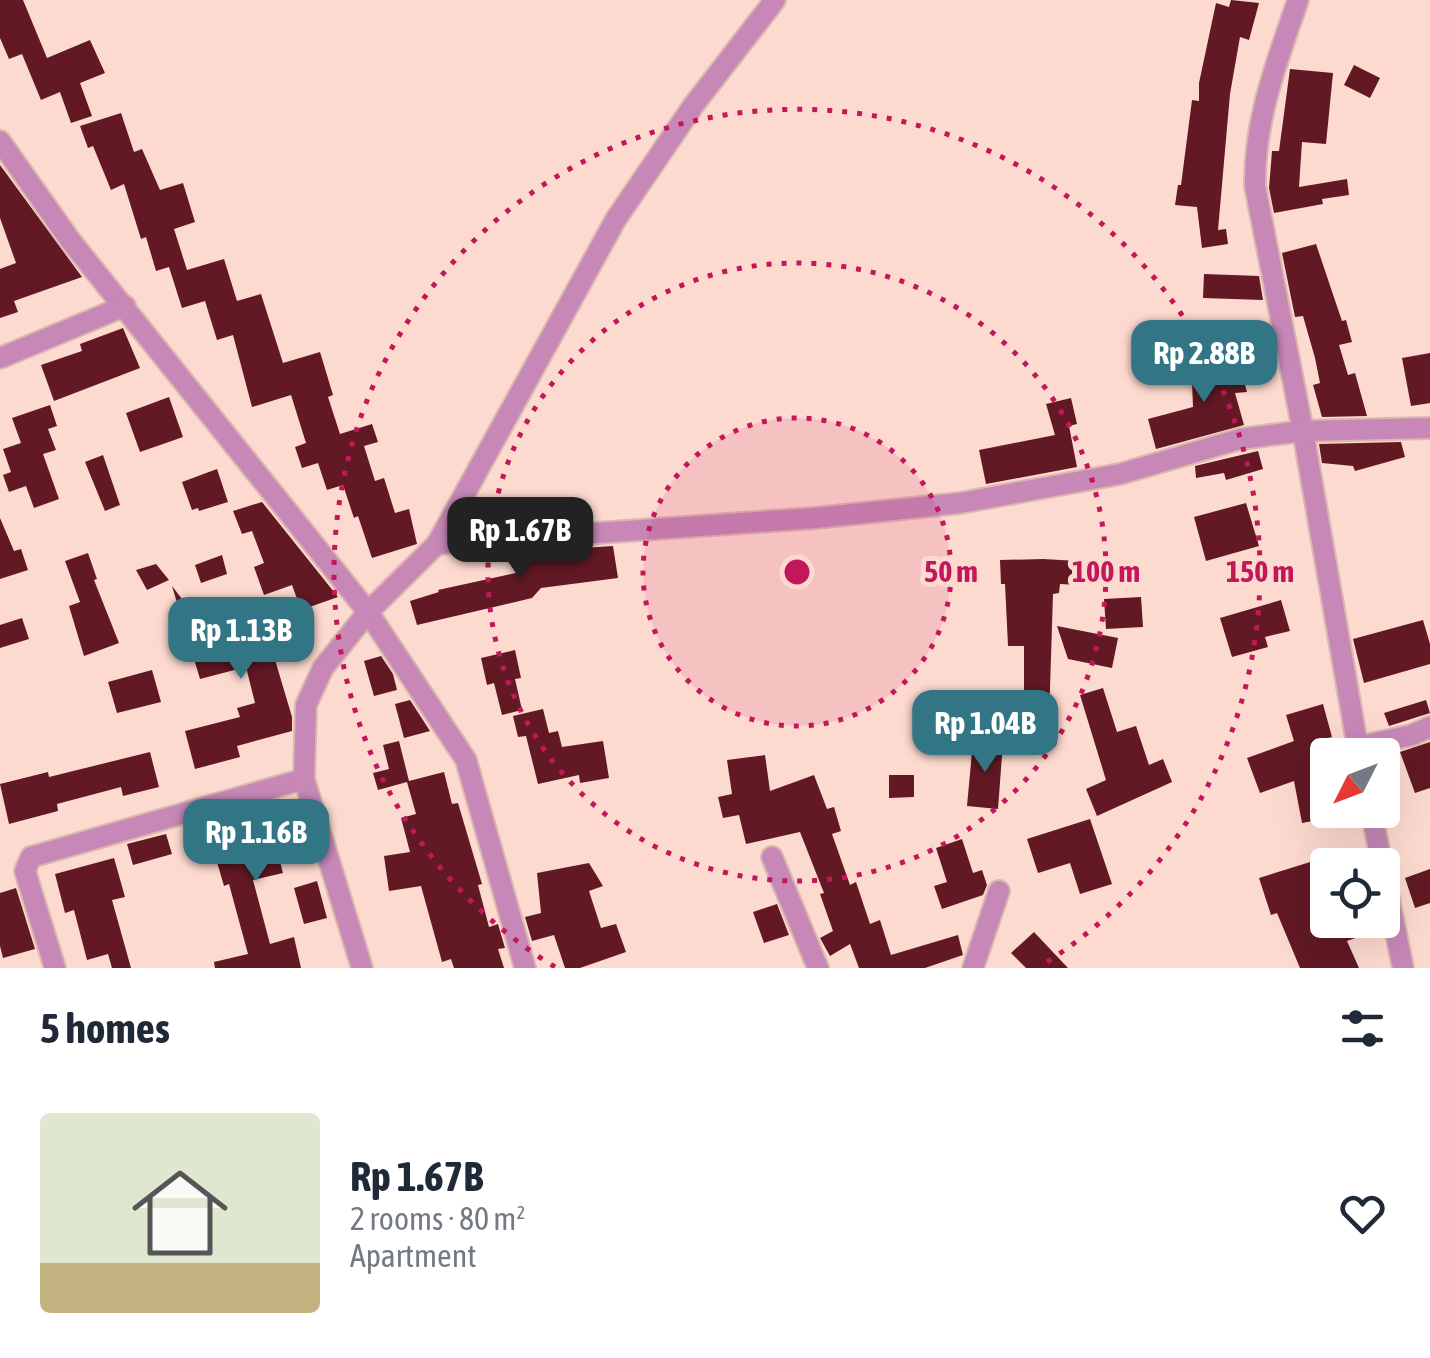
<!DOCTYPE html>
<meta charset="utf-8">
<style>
:root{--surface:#fff;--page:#f6f6f7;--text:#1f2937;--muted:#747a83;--accent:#327585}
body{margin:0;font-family:"Asap Condensed",sans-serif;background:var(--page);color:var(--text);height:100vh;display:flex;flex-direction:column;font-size:38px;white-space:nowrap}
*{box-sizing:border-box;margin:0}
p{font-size:32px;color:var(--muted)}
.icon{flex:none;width:55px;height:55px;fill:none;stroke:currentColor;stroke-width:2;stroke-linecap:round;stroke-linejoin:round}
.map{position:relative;height:968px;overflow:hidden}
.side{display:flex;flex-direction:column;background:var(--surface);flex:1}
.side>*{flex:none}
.needle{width:65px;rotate:228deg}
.fabs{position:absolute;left:1310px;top:738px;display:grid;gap:20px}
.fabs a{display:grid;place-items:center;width:90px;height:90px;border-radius:10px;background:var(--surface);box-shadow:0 10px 40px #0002;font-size:50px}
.price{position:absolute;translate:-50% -85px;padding:0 22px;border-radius:20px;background:var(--accent);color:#fff;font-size:32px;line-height:65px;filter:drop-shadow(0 2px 5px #0008)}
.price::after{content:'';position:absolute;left:50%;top:60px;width:30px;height:22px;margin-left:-15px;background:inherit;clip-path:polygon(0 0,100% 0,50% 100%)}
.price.on{background:#222;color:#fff}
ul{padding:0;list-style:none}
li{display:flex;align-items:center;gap:30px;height:250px;padding:0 40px}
li span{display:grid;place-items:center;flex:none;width:280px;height:200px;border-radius:10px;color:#555}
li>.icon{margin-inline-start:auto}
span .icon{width:120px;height:120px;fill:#fffc;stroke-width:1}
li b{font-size:42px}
h2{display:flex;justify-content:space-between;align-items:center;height:120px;padding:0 40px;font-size:42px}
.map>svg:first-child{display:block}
</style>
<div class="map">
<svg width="1430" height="968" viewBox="0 0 1430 968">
<rect width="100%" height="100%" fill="#fddad0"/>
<g fill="#621924">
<path d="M0 0H23L47 58 90 40 105 73 80 83 92 116 71 123 60 92 41 100 22 54 9 59 0 38Z"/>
<path d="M1231 0 1259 3 1249 40 1240 37 1230 94 1218 230 1226 229 1228 244 1202 248 1197 207 1175 205 1178 185H1181L1192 100 1199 101V83L1216 3 1229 7Z"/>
<path d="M1354 65 1380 78 1370 98 1344 85Z"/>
<path d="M1290 69 1333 73 1326 144 1302 142 1299 187 1347 179 1349 195 1322 199 1323 204 1274 213 1269 188 1272 151H1279Z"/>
<path d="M121 113 134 152 142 149 160 190 183 183 195 222 174 229 187 270 224 259 237 301 261 294 283 363 320 352 333 395 328 397 340 434 372 424 378 442 364 446 375 481 384 478 395 513 409 509 417 544 372 558 358 516 354 518 343 485 327 490 318 463 302 468 295 447 306 443 291 395 252 407 233 335 217 340 205 301 182 308 169 267 156 271 146 237 141 239 124 184 111 190 93 146 88 148 80 126Z"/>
<path d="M0 165 82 277 14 301 18 312 0 318V269L16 263 0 218Z"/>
<path d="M1316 244 1342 321 1346 320 1352 342 1339 345 1348 375 1355 373 1367 416 1322 417 1313 385 1320 383 1315 358 1303 316 1295 317 1282 253Z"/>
<path d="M1204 274 1259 276 1263 300 1203 298Z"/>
<path d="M123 328 140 368 54 401 41 365 82 351 80 344Z"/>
<path d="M1430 353V403L1411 406 1402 358Z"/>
<path d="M1191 357 1239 363 1247 392 1235 393 1244 425 1156 449 1148 419 1193 407Z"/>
<path d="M169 397 183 437 140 452 126 413Z"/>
<path d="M1071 398 1077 424 1069 426 1077 467 986 484 979 450 1055 435 1046 404Z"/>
<path d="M50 405 57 426 48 429 56 450 43 454 59 499 34 508 26 486 9 492 3 475 11 472 3 449 21 443 12 418Z"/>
<path d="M1401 442 1405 457 1355 471 1353 466 1322 463 1319 444Z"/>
<path d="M1258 451 1263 469 1226 480 1224 473 1196 478 1195 466Z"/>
<path d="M103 455 120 505 105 511 85 462Z"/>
<path d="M217 469 228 502 199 511 198 508 192 510 182 482Z"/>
<path d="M262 502 338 597 301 610 292 585 264 595 254 567 264 563 252 531 242 534 233 511Z"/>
<path d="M1246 503 1259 546 1206 561 1194 517Z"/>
<path d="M0 518 14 551 21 549 28 570 0 579Z"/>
<path d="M613 546 618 578 541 588 532 598 417 625 410 601 439 592 438 590 525 571 521 552Z"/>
<path d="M88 553 97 579 94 580 119 643 84 656 69 606 80 602 65 561Z"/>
<path d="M222 555 227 574 201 583 195 565Z"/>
<path d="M1043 559 1078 561 1077 585 1060 584 1059 593 1053 594 1049 720 1004 719 1005 694H1024V646H1008L1005 584H1001L1000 560Z"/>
<path d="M156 564 169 580 147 590 136 570Z"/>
<path d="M172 586 228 659 213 617 237 610 244 637 300 617 309 640 273 653 292 717V731L237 746 240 757 195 769 185 731 240 717 237 708 255 703 246 667 200 679Z"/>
<path d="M1141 597 1143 627 1106 629 1104 599Z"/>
<path d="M1281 600 1290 631 1265 637 1268 647 1232 657 1220 618Z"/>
<path d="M22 618 29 639 0 648V625Z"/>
<path d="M1423 620 1430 644V664L1364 683 1353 639Z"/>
<path d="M1057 626 1118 638 1112 668 1068 659Z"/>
<path d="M515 650 521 678 515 679 522 710 502 715 494 683 487 685 481 658Z"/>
<path d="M381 656 393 674 397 690 374 696 364 661Z"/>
<path d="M152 670 161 702 117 713 108 682Z"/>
<path d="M1103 688 1117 732 1136 726 1149 765 1163 759 1172 782 1097 816 1086 789 1106 780 1080 695Z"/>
<path d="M410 700 430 731 404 738 395 704Z"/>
<path d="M1426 700 1430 713 1389 726 1384 713Z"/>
<path d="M1323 704 1332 737 1328 738V818L1302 823 1294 781 1260 793 1247 758 1294 741 1286 715Z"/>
<path d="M543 709 549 733 558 731 562 747 603 741 609 778 580 783 579 775 538 784 526 736 518 737 513 716Z"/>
<path d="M399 741 409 781 444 772 452 804 458 803 482 884 478 885 489 927 498 924 505 948 498 949 504 968H454L451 959 442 962 421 886 389 891 384 856 410 852 401 818 416 814 407 782 378 790 373 773 389 769 383 745Z"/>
<path d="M973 741 1003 742 998 809 967 806Z"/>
<path d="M1430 742V788L1415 793 1400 752Z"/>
<path d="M150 752 159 787 123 796 121 787 57 804 58 811 9 824 0 784 48 772 49 777Z"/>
<path d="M765 755 770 791 814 775 827 809 834 807 841 831 832 834 850 885 856 882 870 924 880 920 891 955 958 935 963 955 925 968H859L850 944 830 956 820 938 833 931 820 894 824 893 800 832 746 844 739 815 723 818 718 797 732 794 727 760Z"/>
<path d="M889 775H914V797L889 798Z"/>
<path d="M263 805 265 812 292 805 299 832 274 838 283 873 253 880 270 944 294 937 301 968H215L214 962 248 954 229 884 224 886 215 855 235 849 226 816Z"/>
<path d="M1090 819 1112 884 1080 894 1070 863 1038 873 1027 839Z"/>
<path d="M166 834 172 854 133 865 127 844Z"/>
<path d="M962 839 973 873 982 870 987 885 983 895 942 909 934 886 947 882 936 848Z"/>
<path d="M114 858 125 897 112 900 131 968H112L108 954 87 960 74 910 65 913 55 874Z"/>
<path d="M1323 858 1328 872V920H1351L1358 937 1347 941 1359 968H1300L1277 913 1271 915 1259 878Z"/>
<path d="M589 863 603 886 589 891 601 928 616 924 626 952 580 968H565L554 935 532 941 525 917 541 913 537 873Z"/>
<path d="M1430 869V903L1415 908 1405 878Z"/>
<path d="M317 881 327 918 304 924 294 888Z"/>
<path d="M16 888 35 949 3 958 0 946V893Z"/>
<path d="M777 904 789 935 764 943 753 912Z"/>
<path d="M1034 932 1068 968H1026L1011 953Z"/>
</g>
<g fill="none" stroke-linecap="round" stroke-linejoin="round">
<g stroke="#dab8ae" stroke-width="24">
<g id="street">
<path d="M1298 0C1277 62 1254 119 1255 186L1303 431 1359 755"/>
<path d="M0 141 70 240 368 612 466 760 525 968"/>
<path d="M0 358 125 306"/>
<path d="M437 544 616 219 693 106 775 0"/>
<path d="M1357 747 1412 735 1430 727"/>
<path d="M1371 810 1403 968"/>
<path d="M772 857 818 968"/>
<path d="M55 968 25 871 31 857 304 779"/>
<path d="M362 968 304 779 306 705 323 668 368 612 437 544 815 518 960 503 1120 474 1240 439 1303 431 1430 428"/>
<path d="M973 968 999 891"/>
</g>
</g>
<use href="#street" stroke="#c788b8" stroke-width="20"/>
</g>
<circle cx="797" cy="572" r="154" fill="#c2185b" fill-opacity=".12"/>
<g fill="none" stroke="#c2185b" stroke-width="5" stroke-dasharray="5 10">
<circle cx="797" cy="572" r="154"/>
<circle cx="797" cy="572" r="309"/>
<path d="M555 967A463 463 0 1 1 1039 967"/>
</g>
<circle cx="797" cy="572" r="15" fill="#c2185b" stroke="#fddad0" stroke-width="5"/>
<g font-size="30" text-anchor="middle" font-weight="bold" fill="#c2185b" stroke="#fddad0" stroke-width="10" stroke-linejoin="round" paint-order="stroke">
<text x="951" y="582">50 m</text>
<text x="1106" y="582">100 m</text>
<text x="1260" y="582">150 m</text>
</g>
</svg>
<div class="fabs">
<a><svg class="needle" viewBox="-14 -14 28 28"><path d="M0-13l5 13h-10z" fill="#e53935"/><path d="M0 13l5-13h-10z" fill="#747a83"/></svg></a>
<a><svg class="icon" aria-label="locate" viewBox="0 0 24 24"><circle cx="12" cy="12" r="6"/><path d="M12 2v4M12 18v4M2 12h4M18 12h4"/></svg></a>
</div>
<b class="price" style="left:1204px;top:405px">Rp 2.88B</b>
<b class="price on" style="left:520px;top:582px">Rp 1.67B</b>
<b class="price" style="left:241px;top:682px">Rp 1.13B</b>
<b class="price" style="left:985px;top:775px">Rp 1.04B</b>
<b class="price" style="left:256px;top:884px">Rp 1.16B</b>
</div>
<section class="side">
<h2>5 homes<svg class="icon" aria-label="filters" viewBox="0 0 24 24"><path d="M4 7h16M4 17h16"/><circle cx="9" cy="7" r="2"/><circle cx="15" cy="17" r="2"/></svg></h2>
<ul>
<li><span style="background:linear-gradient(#dfe7d0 75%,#c2b280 0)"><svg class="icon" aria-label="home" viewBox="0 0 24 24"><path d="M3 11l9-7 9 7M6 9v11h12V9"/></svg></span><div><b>Rp 1.67B</b><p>2 rooms · 80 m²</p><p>Apartment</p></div><svg class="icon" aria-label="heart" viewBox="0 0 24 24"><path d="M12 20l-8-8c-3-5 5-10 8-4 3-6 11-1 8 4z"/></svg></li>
</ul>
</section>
